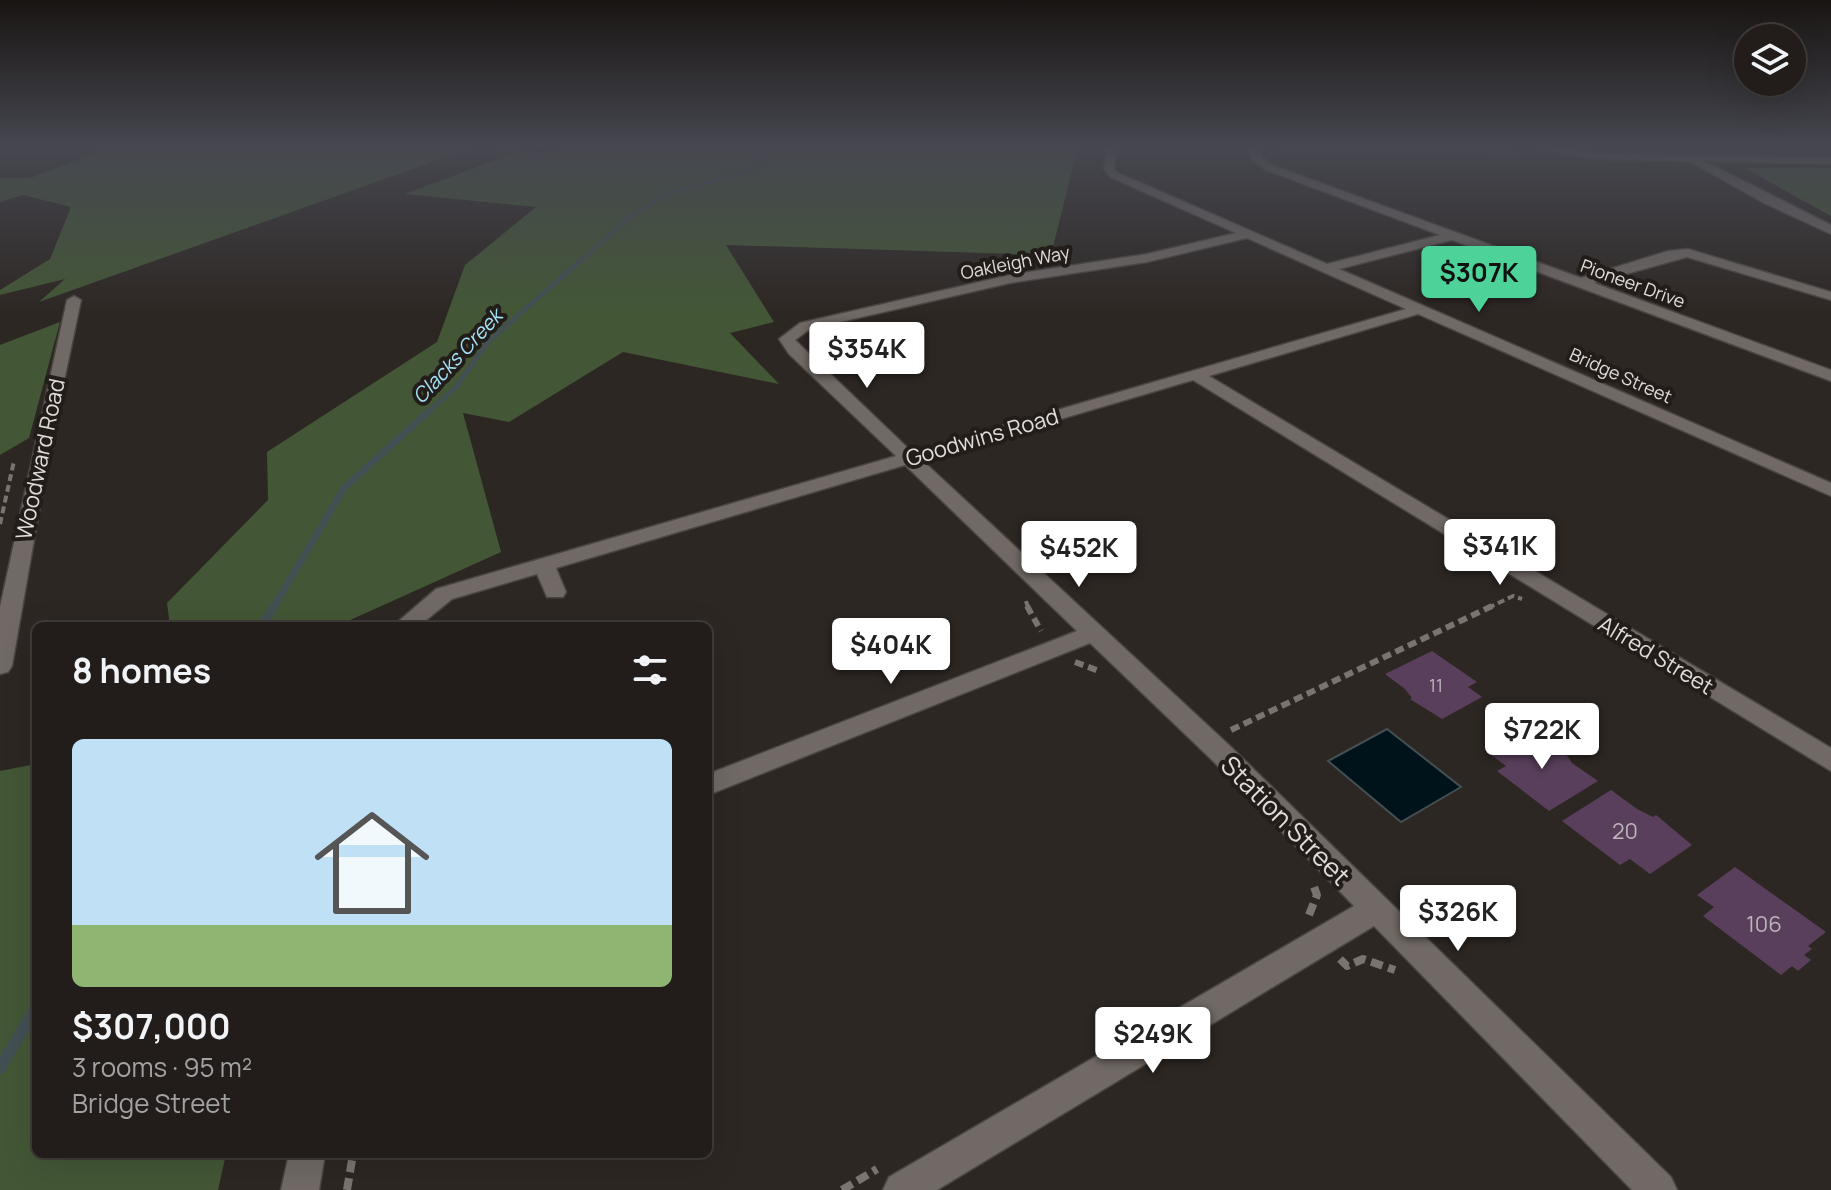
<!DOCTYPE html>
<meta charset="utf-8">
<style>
:root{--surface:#221d1a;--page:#2a2623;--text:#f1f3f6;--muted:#a2a2a2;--line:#3f3b39;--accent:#4dd39a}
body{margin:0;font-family:Manrope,sans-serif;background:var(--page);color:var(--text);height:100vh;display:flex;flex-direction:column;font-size:30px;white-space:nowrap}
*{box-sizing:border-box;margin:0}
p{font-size:26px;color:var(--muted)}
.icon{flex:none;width:44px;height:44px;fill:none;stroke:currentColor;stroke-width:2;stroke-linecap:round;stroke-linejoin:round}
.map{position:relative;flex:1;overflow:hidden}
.drawer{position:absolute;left:32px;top:622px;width:680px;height:536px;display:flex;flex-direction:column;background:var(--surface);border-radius:12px;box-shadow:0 8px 32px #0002,0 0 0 2px var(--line)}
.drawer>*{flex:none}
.fabs{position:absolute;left:1734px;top:24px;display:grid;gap:16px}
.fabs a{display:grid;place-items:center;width:72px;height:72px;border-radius:50%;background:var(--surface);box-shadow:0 8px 32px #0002,0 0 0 2px var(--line);font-size:40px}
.price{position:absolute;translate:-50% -68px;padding:0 18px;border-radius:8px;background:#fff;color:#222;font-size:26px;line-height:52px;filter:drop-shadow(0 2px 4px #0008)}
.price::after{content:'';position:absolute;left:50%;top:48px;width:24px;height:18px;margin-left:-12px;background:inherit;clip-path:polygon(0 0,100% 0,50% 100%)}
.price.selected{background:var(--accent);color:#111}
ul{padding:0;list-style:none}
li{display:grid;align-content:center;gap:16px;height:424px;padding:0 40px}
li span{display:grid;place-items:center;height:248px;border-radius:12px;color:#555}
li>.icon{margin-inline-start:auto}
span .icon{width:144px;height:144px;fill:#fffc;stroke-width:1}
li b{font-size:34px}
h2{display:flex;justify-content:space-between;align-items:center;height:96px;padding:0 40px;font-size:34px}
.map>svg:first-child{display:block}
</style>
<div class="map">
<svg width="1831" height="1190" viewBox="0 0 1831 1190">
<rect width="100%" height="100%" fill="#2d2723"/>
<g fill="#435736">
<path d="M113 146H477L39 302 65 279 0 295V290L50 259 71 207 23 195 0 202V178H30Z"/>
<path d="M692 146H1078L1051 255 726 245 774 322 730 333 779 384 623 352 509 422 463 413 501 552 337 626H170L167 603 268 500 267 452 437 342 465 265 536 207 405 194 516 152Z"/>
<path d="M1158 146H1496L1524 155Z"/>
<path d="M1744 168H1831V216Z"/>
<path d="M60 322 29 438 0 455V345Z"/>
<path d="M36 764V1154H226L218 1190H0V771Z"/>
</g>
<g fill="#00131a" stroke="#434f53" stroke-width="2">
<path d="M480 146H692L571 149 541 154Z"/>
<path d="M1387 729 1461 787 1401 822 1328 761Z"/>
</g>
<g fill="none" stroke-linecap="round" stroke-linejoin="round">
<path stroke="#434f53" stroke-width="4" d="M578 263 629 218 667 193 754 170 769 146"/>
<path stroke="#434f53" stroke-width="5" d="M427 413 456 387 489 341 580 261"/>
<path stroke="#434f53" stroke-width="7" d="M273 608 344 488 429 411"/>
<path stroke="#434f53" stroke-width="9" d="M262 626 274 606"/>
<path stroke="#434f53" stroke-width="12" d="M0 1068 36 1007"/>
</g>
<g fill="#593f5b">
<path d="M1432 651 1477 682 1468 687 1482 697 1442 719 1410 699 1412 698 1405 689 1385 674Z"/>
<path d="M1531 731 1565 752 1572 763 1598 781 1549 811 1497 771 1506 766 1490 754Z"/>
<path d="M1611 790 1637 809 1653 817 1656 815 1692 845 1650 874 1630 859 1620 865 1562 821Z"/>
<path d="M1735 867 1826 932 1808 946 1812 949 1804 955 1811 960 1798 971 1792 966 1781 975 1703 916 1714 907 1697 895Z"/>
</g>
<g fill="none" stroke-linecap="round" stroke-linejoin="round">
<g stroke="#4a4542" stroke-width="3">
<g id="minor">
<path d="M1107 146H1117L1114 169 1118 173 1327 264 1440 235 1266 170 1253 161 1248 146H1258L1262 157 1274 166 1581 278 1668 251 1688 249 1831 292V300L1687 257 1594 283 1831 370V381L1452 240 1339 269 1831 483V496L1418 314 1209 376 1831 748V771L1193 380 922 460 1230 746 1671 1177 1677 1190H1632L1374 926 937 1190H883L889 1177 1354 906 1212 760 1090 643 708 795V774L1077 631 905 465 556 568 566 592 563 597H547L537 574 452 599 419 626H393L436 589 896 456 789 354 779 339 800 323 1010 275 1147 254 1236 233 1110 177 1104 169ZM1247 238 1406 309 912 452 795 340 810 329 1010 283 1147 262Z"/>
<path d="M1529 146 1593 153 1831 158V164L1704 161 1831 225V234L1764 203 1689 161 1593 159Z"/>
<path d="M74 296 81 300 50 448 12 666 8 672 0 674V607L67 300Z"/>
<path d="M289 1154H325L319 1190H281Z"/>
</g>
</g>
<g stroke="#797470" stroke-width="4" stroke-dasharray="7 4" stroke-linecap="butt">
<path d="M0 524 14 461"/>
<path d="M1026 601 1028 608"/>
<path d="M1488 608 1513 596 1522 599"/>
</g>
<g stroke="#797470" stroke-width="6" stroke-dasharray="9 5" stroke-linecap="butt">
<path d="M1027 606 1041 631"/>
<path d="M1075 662 1099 671"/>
<path d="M1231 730 1492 606"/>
</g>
<g stroke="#797470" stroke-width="8" stroke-dasharray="12 6" stroke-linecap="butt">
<path d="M1309 915 1317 895 1313 884"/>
<path d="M1340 959 1347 966 1363 959 1395 970"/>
<path d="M347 1190 353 1154"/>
<path d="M842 1190 877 1169"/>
</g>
<use href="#minor" fill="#706965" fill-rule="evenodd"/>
</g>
<linearGradient id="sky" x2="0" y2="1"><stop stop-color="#191513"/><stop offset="0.47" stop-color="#464750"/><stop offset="1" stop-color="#464750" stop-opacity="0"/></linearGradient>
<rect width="1831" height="313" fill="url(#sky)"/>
<g text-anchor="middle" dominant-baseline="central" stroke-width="8" stroke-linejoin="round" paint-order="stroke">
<g font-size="18" fill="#e0dcd9" stroke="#231d1a">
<text transform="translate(1015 262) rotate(-11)">Oakleigh Way</text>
<text transform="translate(1633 283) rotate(20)">Pioneer Drive</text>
<text transform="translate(1621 375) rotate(24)">Bridge Street</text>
</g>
<g font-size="18" fill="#beb5ba">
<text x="1436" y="685">11</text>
</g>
<g font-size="20" font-style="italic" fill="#a4e3f8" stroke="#231d1a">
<text transform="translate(457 356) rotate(-47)">Clacks Creek</text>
</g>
<g font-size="22" fill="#e0dcd9" stroke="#231d1a">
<text transform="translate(982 437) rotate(-16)">Goodwins Road</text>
<text transform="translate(40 459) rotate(-78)">Woodward Road</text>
<text transform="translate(1656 655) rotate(31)">Alfred Street</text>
</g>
<g font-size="22" fill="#beb5ba">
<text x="1625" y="831">20</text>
<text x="1764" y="924">106</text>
</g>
<g font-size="26" fill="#e0dcd9" stroke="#231d1a">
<text transform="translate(1286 820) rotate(45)">Station Street</text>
</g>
</g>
</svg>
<div class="fabs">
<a><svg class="icon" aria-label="layers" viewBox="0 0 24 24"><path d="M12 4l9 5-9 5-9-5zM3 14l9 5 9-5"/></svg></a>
</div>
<b class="price selected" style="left:1479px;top:314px">$307K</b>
<b class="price" style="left:867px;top:390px">$354K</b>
<b class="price" style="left:1500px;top:587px">$341K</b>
<b class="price" style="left:1079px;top:589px">$452K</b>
<b class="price" style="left:891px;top:686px">$404K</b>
<b class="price" style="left:1542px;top:771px">$722K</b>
<b class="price" style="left:1458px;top:953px">$326K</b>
<b class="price" style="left:1153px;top:1075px">$249K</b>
<section class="drawer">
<h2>8 homes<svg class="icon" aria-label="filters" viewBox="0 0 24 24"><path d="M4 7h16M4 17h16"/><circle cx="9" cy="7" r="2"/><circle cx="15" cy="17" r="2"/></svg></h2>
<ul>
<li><span style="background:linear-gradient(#bfe0f5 75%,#8fb573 0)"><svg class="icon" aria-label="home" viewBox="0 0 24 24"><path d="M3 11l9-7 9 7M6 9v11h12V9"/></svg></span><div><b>$307,000</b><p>3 rooms · 95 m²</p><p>Bridge Street</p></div></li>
</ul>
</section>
</div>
